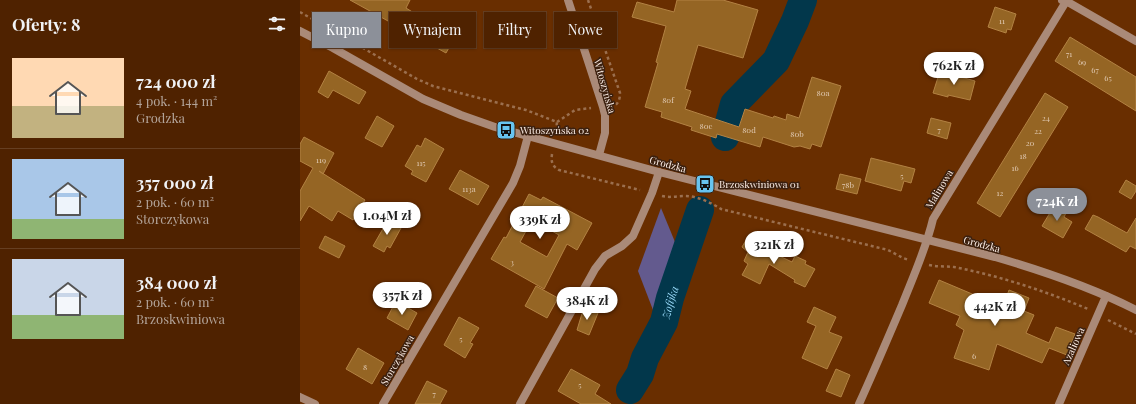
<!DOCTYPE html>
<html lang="pl">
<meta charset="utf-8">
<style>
:root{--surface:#4f2200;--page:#592f0f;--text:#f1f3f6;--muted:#b3a499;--line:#663f22;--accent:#8c9099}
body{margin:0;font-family:"Playfair Display",serif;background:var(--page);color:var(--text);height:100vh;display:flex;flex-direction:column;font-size:15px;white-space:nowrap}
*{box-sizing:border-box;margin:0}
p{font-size:13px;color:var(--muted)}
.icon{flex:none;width:22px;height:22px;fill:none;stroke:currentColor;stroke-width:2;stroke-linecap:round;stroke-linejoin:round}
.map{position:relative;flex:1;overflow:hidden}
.sheet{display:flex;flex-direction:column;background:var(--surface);width:300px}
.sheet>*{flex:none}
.guide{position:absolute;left:12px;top:12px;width:380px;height:36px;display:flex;gap:8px}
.price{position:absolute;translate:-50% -34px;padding:0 9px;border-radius:14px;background:#fff;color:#222;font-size:13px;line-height:26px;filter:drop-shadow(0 1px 2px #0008)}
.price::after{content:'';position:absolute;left:50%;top:24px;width:12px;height:9px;margin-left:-6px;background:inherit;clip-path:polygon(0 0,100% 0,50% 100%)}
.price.on{background:var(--accent);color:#fff}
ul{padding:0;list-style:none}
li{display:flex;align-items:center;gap:12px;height:100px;padding:0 12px}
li+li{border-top:1px solid var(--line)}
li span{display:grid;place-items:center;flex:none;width:112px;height:80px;border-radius:0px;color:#555}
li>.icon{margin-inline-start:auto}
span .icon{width:48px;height:48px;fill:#fffc;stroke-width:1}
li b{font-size:17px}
h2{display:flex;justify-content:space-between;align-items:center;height:48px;padding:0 12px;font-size:17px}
.tag{padding:0 14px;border-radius:0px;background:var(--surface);box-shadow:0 1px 3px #0004,0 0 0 1px var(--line);font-size:14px;line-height:36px}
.tag.on{background:var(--accent);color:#fff}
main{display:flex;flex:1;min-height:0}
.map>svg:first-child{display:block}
</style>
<main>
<section class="sheet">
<h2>Oferty: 8<svg class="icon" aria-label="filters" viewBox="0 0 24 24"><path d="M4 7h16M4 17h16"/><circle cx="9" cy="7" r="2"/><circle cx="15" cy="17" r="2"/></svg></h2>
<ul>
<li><span style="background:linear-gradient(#ffd9b3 60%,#c2b280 0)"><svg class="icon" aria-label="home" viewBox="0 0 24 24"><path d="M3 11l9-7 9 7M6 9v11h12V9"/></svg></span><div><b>724 000 zł</b><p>4 pok. · 144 m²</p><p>Grodzka</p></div></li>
<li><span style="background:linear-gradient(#a9c7e8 75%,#8fb573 0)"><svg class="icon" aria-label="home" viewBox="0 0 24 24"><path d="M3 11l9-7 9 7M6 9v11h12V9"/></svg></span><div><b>357 000 zł</b><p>2 pok. · 60 m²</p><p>Storczykowa</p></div></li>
<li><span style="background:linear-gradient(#c9d6e8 70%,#8fb573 0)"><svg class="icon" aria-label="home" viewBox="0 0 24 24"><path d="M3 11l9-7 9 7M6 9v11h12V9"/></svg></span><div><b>384 000 zł</b><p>2 pok. · 60 m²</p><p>Brzoskwiniowa</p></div></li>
</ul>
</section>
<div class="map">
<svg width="836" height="404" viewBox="0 0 836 404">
<rect width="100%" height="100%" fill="#692e00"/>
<path fill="#635a8e" d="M361 208 375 242 353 310 338 271Z"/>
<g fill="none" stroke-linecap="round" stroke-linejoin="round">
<g stroke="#02374b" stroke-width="28">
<path d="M425 137 434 104 476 61 495 21 503 0"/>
<path id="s1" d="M330 390 340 374 345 358 364 322 370 298 400 210"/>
</g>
</g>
<g fill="#956524" stroke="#b38243" fill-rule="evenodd">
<path d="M50 0H110L106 8 130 23 133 18 158 32 146 53Z"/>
<path d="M377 0H423L458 10 443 58 398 45 385 89 391 91 385 109 439 127 445 109 473 118 474 116 486 120 487 114 499 118 512 77 541 86 521 147 512 144 510 149 500 146 494 147 463 137 460 147 417 134 416 138 391 130 392 127 361 117 362 112 345 107 358 63 356 62 366 26 332 17 337 2 374 12Z"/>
<path d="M695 7 716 14 711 30 707 29 706 33 688 27Z"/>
<path d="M770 37 836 77V111L755 61Z"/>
<path d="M29 71 66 92 59 104 33 90 28 98 18 92Z"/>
<path d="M640 71 675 81 670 100 648 95V97L633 93Z"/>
<path d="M745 93 768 107 700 217 677 203Z"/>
<path d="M77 116 94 126 82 147 65 138Z"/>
<path d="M631 118 651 123 647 139 627 133Z"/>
<path d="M4 137 34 153 23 174 19 171 65 200 53 220 38 211 32 221 9 206 0 221V191L13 168 0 161V144Z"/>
<path d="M125 138 144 149 126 182 111 174 113 171 105 166 117 145 121 147Z"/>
<path d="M571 158 615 169 611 183 604 181 601 191 565 181Z"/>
<path d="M160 170 189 186 178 205 149 189Z"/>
<path d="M540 174 561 179 557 194 536 189Z"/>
<path d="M826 180 836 186V191L831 199 819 192Z"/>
<path d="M229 194 241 200 243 197 292 223 277 250 267 244 244 289 191 259 204 237 206 238ZM232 220 259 235 247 257 220 242Z"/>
<path d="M754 206 766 213 764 217 772 222 763 238 742 226Z"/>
<path d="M793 215 798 217 827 233 836 218V249L830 246 826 252 785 229Z"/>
<path d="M88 220 101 228 90 248 87 246 84 252 73 246Z"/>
<path d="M25 236 45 246 39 258 19 248Z"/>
<path d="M446 240 492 262 495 256 506 261 505 264 515 269 505 287 494 282 495 280 469 264 460 284 442 275 448 264 444 261 448 252 442 247Z"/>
<path d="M639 280 703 307 709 290 729 298 724 311 734 315 726 333 749 343 756 327 775 334 767 355 749 348 742 363 697 344 689 370 654 358 664 330 656 325 660 316 629 303Z"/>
<path d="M236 286 258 298 247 318 225 306Z"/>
<path d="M96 301 117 313 108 330 87 318Z"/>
<path d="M284 307 298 313 289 335 277 330Z"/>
<path d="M514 307 536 317 529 332 542 337 527 369 502 358 516 326 507 322Z"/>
<path d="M159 317 179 328 170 343 173 344 165 358 144 345Z"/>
<path d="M58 348 84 363 72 384 46 369Z"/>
<path d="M271 369 300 385 295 394 311 404H281L258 391Z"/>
<path d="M536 369 550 375 541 397 526 391Z"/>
<path d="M127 381 147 391 140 404H115Z"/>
</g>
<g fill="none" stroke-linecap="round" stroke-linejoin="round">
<g stroke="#9b6f4e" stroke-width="2.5" stroke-dasharray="3 3" stroke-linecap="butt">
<path d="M288 0 320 93C320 98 319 103 314 106"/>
<path d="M0 12 117 79 133 86 226 110 257 122 256 132"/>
<path d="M257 122 275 110 291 108"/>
<path d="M252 154C251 162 252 166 259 170L340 190"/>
<path d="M362 196C370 198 377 196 385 196 397 196 410 202 421 209L588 250 603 258 609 260"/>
<path d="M629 265C638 267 646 266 654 267 700 276 745 291 788 309"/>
<path d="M808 320 836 334"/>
</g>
<g stroke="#aa8a78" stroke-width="8">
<path d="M762 0 766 1 836 41"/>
<path d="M0 397 15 404"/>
<path d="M83 404 213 183 220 166 228 136"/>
<path d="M220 404 295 269 305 256 322 246 333 236 352 193 359 172"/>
<path d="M559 404C574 371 588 338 602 305 613 277 626 249 633 219L767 0"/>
<path d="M759 404 806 296"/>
</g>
<g stroke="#aa8a78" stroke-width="8">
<path d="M268 0 303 107 305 115V133L299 155"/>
<path d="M0 31 33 48 123 99 161 115 195 127 359 172 695 257C743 271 791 287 836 310"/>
</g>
</g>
<defs>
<g id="bus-square" transform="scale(1)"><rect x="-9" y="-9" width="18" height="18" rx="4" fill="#67c4f0" stroke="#3b200f"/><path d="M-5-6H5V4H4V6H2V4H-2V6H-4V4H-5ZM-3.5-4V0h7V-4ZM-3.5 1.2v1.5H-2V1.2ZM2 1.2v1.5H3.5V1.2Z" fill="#111"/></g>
</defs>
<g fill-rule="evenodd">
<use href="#bus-square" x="206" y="130"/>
<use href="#bus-square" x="405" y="184"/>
</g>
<g text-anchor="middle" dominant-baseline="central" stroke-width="3" stroke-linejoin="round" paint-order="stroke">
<g font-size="8" fill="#e1cab3">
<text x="702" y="20">11</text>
<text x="769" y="53">71</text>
<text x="782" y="61">69</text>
<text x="795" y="69">67</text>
<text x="808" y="77">65</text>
<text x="523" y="92">80a</text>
<text x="368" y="99">80f</text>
<text x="746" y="117">24</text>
<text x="406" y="125">80e</text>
<text x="449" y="129">80d</text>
<text x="639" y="129">7</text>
<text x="738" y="130">22</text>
<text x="497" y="133">80b</text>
<text x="730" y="142">20</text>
<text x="723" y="155">18</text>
<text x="21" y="159">119</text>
<text x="121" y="162">115</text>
<text x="715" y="167">16</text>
<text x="602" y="175">5</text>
<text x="548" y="184">78b</text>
<text x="169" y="188">113a</text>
<text x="700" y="192">12</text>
<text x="212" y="261">3</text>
<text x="161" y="338">5</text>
<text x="674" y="355">6</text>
<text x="65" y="366">8</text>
<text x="280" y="384">5</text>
<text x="134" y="393">7</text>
</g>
<g font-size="10" fill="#faebe3" stroke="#3b200f">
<text transform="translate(305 86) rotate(74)">Witoszyńska</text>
<text transform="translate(368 164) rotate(15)">Grodzka</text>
<text transform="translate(639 189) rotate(-59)">Malinowa</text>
<text transform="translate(682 244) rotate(15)">Grodzka</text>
<text transform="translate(773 346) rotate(-66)">Azaliowa</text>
<text transform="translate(97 360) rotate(-60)">Storczykowa</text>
</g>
<g font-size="10" fill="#faebe3" stroke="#3b200f" text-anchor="start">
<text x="220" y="130">Witoszyńska 02</text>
<text x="419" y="184">Brzoskwiniowa 01</text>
</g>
<g font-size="11" font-style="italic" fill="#96d7f7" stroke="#3b200f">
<text stroke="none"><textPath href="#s1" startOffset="97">Zofijka</textPath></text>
</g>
</g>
</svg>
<b class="price" style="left:654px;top:86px">762K zł</b>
<b class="price on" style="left:757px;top:222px">724K zł</b>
<b class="price" style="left:87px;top:236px">1.04M zł</b>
<b class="price" style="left:240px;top:240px">339K zł</b>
<b class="price" style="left:474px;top:265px">321K zł</b>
<b class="price" style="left:102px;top:316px">357K zł</b>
<b class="price" style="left:287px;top:321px">384K zł</b>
<b class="price" style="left:695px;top:327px">442K zł</b>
<div class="guide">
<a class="tag on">Kupno</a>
<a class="tag">Wynajem</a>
<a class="tag">Filtry</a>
<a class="tag">Nowe</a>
</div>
</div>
</main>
